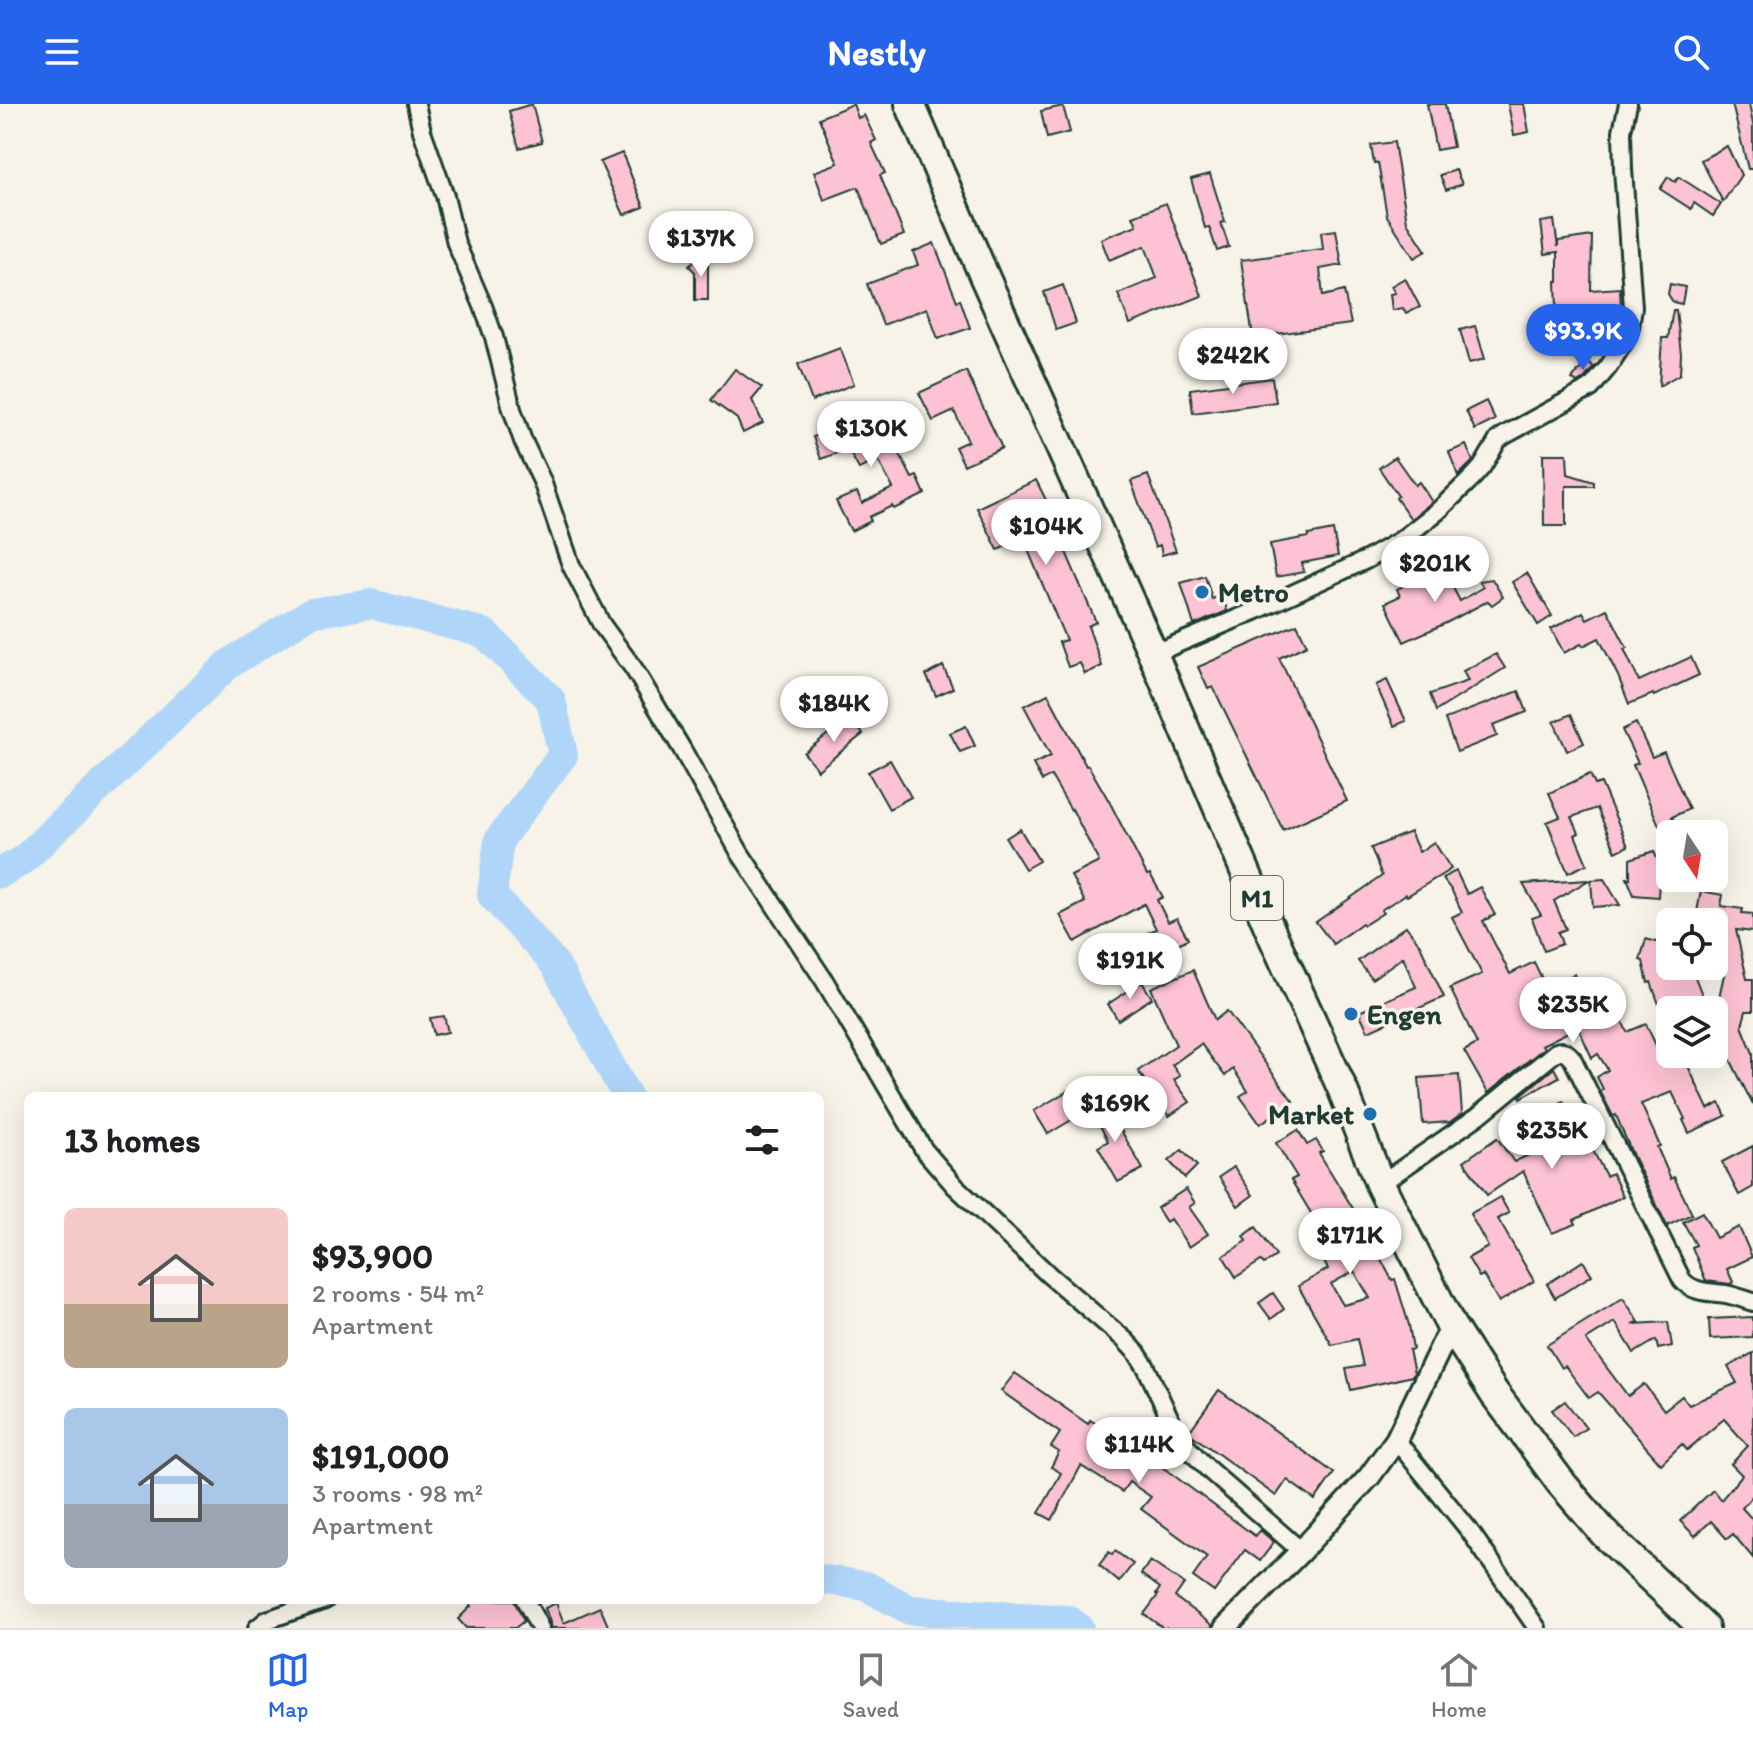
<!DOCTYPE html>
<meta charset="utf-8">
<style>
:root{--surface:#fff;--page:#f6f6f6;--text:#202124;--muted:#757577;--line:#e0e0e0;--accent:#2563eb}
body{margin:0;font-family:Itim,sans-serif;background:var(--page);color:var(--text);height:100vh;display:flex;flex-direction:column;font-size:30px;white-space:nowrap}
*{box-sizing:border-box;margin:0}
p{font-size:26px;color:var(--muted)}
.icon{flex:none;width:44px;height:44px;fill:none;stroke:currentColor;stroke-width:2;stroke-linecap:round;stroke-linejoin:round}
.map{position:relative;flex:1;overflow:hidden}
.drawer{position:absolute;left:24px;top:988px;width:800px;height:512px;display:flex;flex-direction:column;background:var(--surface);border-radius:12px;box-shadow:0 8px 32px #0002}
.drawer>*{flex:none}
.needle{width:52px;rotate:168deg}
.tools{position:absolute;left:1656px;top:716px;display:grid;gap:16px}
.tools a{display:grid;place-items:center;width:72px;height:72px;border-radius:12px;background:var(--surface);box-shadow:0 8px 32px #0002;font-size:40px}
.price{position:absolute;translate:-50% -68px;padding:0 18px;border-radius:28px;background:#fff;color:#222;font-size:26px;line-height:52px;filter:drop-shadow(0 2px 4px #0008)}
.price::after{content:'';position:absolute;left:50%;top:48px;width:24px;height:18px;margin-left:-12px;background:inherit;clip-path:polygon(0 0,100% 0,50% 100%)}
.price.on{background:var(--accent);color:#fff}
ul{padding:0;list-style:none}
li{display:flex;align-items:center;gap:24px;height:200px;padding:0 40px}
li span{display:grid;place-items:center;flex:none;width:224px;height:160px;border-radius:12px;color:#555}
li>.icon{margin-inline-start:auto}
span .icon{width:96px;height:96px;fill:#fffc;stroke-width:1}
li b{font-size:34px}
h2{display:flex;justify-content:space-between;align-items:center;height:96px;padding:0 40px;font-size:34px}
header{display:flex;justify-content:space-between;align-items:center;height:104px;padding:0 40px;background:var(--accent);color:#fff;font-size:36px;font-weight:700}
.tabs{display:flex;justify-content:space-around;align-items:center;height:112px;border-top:2px solid var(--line);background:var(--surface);font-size:22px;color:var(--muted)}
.tabs a{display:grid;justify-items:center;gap:4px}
.tabs .on{color:var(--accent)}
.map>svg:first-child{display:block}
</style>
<header><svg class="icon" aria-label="menu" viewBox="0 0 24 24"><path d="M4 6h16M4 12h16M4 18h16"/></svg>Nestly<svg class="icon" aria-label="search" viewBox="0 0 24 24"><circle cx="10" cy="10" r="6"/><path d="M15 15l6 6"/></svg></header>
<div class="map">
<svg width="1753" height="1524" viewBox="0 0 1753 1524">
<rect width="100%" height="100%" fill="#f7f3e8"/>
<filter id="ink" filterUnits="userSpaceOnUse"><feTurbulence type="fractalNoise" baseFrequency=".0125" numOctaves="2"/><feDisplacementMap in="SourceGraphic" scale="16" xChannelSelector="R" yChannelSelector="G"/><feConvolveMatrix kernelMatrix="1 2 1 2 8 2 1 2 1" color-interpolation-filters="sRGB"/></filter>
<g filter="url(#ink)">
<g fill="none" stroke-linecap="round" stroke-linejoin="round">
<g stroke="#afd6f9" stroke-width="30">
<path d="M0 769 22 757 230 559 311 509 371 500 484 529 551 596 563 651 499 736 492 791 554 859 627 992"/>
<path d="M820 1475 866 1482 910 1506 1068 1516 1079 1524"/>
</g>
</g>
<g fill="#fdc2d3" stroke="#1f3d34" stroke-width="2" fill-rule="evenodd">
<path d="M532 0 542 38 519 44 509 7Z"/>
<path d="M853 0 858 14 864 11 876 36 871 39 885 69 880 71 904 131 881 140 858 83 824 96 814 68 838 59 819 14Z"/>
<path d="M1427 0H1445L1453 43 1436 46Z"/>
<path d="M1508 0H1524L1529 28 1514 31Z"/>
<path d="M1732 0H1749L1753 20V65H1748Z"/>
<path d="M1063 2 1070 28 1047 34 1041 7Z"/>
<path d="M1394 38 1407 118 1426 147 1414 154 1387 112 1378 59 1374 60 1371 41Z"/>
<path d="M1727 42 1741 71 1723 98 1701 56Z"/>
<path d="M622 49 644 103 624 111 600 58Z"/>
<path d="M1456 66 1462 80 1446 86 1440 71Z"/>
<path d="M1210 70 1225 118 1221 119 1229 143 1217 147 1209 123 1205 124 1191 75Z"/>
<path d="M1668 73 1675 78 1679 73 1721 100 1713 112 1694 99 1691 105 1660 85Z"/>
<path d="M1166 99 1202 192 1130 220 1118 190 1157 174 1145 142 1109 156 1101 135 1137 121 1133 112Z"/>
<path d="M1554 116 1558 143V137L1592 132 1591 186 1620 184 1621 204 1557 207 1556 177H1558V148L1545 150 1541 118Z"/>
<path d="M1336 126 1342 161 1320 165 1323 192 1344 187 1351 220 1253 233 1241 156 1323 145 1321 128Z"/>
<path d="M934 139 957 197 960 195 970 224 938 235 927 204 883 221 867 180 918 161 913 148Z"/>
<path d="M700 152 708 161V196H695V168L689 162Z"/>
<path d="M1405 174 1420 203 1406 210 1403 204 1392 206 1390 190 1395 189 1391 182Z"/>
<path d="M1670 180 1685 183 1682 200 1673 198 1668 190Z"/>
<path d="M1063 181 1076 219 1056 226 1044 188Z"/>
<path d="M1673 206H1676L1681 250 1680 270 1659 282 1662 234H1668Z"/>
<path d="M1475 222 1485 255 1469 259 1460 226Z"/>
<path d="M840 244 854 280 812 297 798 260Z"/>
<path d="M1587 257 1594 263 1584 275 1577 279 1572 275Z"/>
<path d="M735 265 762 284 752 296 763 319 743 329 737 315 711 296Z"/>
<path d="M966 267 1002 344 964 361 955 343 968 337 954 307 933 317 919 289Z"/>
<path d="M1272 274 1276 298 1193 309 1190 285Z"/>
<path d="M1486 297 1495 316 1475 326 1466 307Z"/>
<path d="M880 311 912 374 917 372 925 390 894 405 892 402 869 413 871 417 851 427 836 397 857 388 862 399 893 384 878 356 859 365 848 345 821 355 813 333 836 324 839 332Z"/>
<path d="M1466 341 1473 357 1458 372 1449 348Z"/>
<path d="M1543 350H1567L1568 370 1594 378V382H1566V422H1544Z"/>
<path d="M1395 353 1415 381 1419 378 1432 398 1411 415 1396 394 1398 392 1379 364Z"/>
<path d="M1148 371 1160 403 1176 447 1162 451 1160 441 1155 443 1131 377Z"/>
<path d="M1036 376 1054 412 1038 420 1051 446 1063 441 1096 518 1088 522 1102 562 1085 570 1080 559 1068 563 1059 538 1066 536 1023 434 998 446 977 404Z"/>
<path d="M1333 426 1338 452 1302 459 1304 468 1276 473 1270 440 1308 433V431Z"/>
<path d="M1442 463 1460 497 1483 483 1479 477 1492 475 1503 493 1492 501 1488 497 1446 519 1404 538 1385 499 1400 492 1397 485Z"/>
<path d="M1527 469 1552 512 1538 521 1512 478Z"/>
<path d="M1205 472 1212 495 1223 491 1227 507 1194 521 1181 479Z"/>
<path d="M1607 505 1627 544 1624 545 1639 577 1691 553 1699 571 1654 592 1653 590 1629 600 1618 572 1599 534 1583 542 1581 540 1564 549 1551 525 1583 508 1587 515Z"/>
<path d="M1297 520 1307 541 1279 554 1347 697 1283 726 1213 583 1208 585 1198 563Z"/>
<path d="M1496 550 1505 564 1436 607 1430 590 1468 577 1463 567Z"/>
<path d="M943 562 953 584 936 592 926 571Z"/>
<path d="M1387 576 1406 617 1394 622 1376 581Z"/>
<path d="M1519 587 1527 608 1493 621 1497 632 1457 648 1445 615Z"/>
<path d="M1048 590 1086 662 1088 661 1109 697 1147 771 1150 770 1163 793 1157 796 1168 818 1177 814 1188 835 1158 850 1148 829 1156 825 1144 800 1075 838 1060 811 1085 798 1071 772 1099 758 1072 705 1071 706 1051 672 1042 677 1033 660 1051 652 1024 602Z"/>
<path d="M1571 610 1584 639 1567 647 1554 618Z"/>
<path d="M850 613 863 630 818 666 804 649Z"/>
<path d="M1636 619 1652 653 1664 648 1689 705 1672 713 1675 719 1661 726 1633 661 1638 659 1622 626Z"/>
<path d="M966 622 975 642 960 648 950 629Z"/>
<path d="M890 656 911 693 889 705 868 668Z"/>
<path d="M1590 670 1595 681 1601 679 1628 742 1616 748 1597 704 1572 713 1579 729 1575 731 1587 760 1568 769 1547 718 1560 713 1549 689Z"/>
<path d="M1020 725 1039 757 1025 765 1006 734Z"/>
<path d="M1410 728 1419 748 1434 738 1451 765 1407 792 1406 790 1381 806 1383 809 1364 821 1362 819 1333 840 1316 818 1382 772 1371 744Z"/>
<path d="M1654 747 1666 778 1659 777 1658 793 1634 791 1627 774H1630V755Z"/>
<path d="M1456 767 1467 790 1480 783 1495 811 1483 817 1510 870 1534 858 1546 883 1575 870 1582 886 1587 883 1594 899 1611 891 1627 928 1646 920 1660 950H1716L1688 962 1708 1005 1720 999 1726 1012 1689 1029 1683 1016 1685 1015 1672 988 1641 1000 1660 1042 1657 1043 1671 1075 1674 1073 1692 1110 1667 1122 1633 1052 1616 1011 1613 1012 1600 987 1603 985 1597 973 1608 966 1598 950 1592 954 1578 923 1542 941 1544 944 1488 989 1464 947 1477 940 1450 884 1482 870 1452 813 1462 808 1452 787 1442 774Z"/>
<path d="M1604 775 1620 801 1593 803 1591 776Z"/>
<path d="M1589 776 1554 797 1566 825 1558 828 1562 840 1544 847 1532 814 1541 811 1523 780Z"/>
<path d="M1701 787 1723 791 1721 802 1743 805 1742 809 1753 810V828L1736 826 1747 875H1753V907H1746L1742 922 1753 949V1001L1732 959 1718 922 1714 923V916L1725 866 1714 861V818H1695Z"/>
<path d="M1406 822 1420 841 1444 893 1368 927 1359 908 1416 883 1403 853 1372 875 1358 857Z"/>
<path d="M1646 835 1670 842V863L1678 864V870L1693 868 1708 906H1661L1651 878 1648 879 1643 857 1640 856Z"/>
<path d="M1193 866 1215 916 1227 907 1293 997 1260 1020 1240 992 1248 987 1233 965 1225 972 1201 940 1172 961 1180 972 1174 976 1190 998 1169 1012 1138 967 1176 941 1151 884Z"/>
<path d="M1142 878 1152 894 1118 916 1108 900Z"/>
<path d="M444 912 448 928 434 931 430 914Z"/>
<path d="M1554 964 1559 973 1521 994 1520 992Z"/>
<path d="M1459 971 1462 1009 1450 1018 1423 1020 1419 974Z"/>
<path d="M1071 985 1085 1008 1048 1030 1034 1007Z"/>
<path d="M1102 993 1143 1065 1118 1078 1098 1043 1108 1037 1089 1000Z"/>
<path d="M1563 997 1582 1025 1606 1072 1612 1069 1623 1092 1574 1116 1576 1120 1552 1129 1523 1067 1487 1091 1464 1057 1497 1034 1514 1058 1549 1041 1532 1017Z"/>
<path d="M1298 1026 1307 1041 1316 1036 1323 1047 1319 1049 1360 1116 1392 1176 1395 1175 1409 1221 1413 1245 1409 1246 1414 1269 1412 1272 1351 1286 1346 1265 1363 1262 1357 1235 1332 1241 1298 1182 1328 1165 1317 1146 1329 1139 1291 1076 1297 1073 1276 1039ZM1354 1167 1370 1194 1343 1201 1331 1180Z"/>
<path d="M1753 1042V1083L1739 1091 1722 1058Z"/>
<path d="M1182 1046 1197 1062 1185 1074 1169 1057Z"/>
<path d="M1234 1063 1253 1091 1238 1102 1219 1073Z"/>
<path d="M1186 1085 1195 1099 1189 1103 1208 1130 1189 1143 1170 1115 1166 1118 1157 1104Z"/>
<path d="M1500 1093 1509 1109 1498 1115 1534 1177 1499 1198 1483 1171 1479 1173 1468 1154 1488 1143 1470 1110Z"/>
<path d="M1702 1108 1716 1134 1739 1123 1752 1153 1727 1165 1733 1178 1730 1180 1706 1177 1692 1143 1696 1141 1683 1118Z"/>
<path d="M1256 1123 1276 1152 1264 1160 1261 1157 1236 1173 1223 1152 1247 1137 1244 1132Z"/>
<path d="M1583 1157 1592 1171 1555 1194 1547 1180Z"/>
<path d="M1273 1189 1284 1205 1271 1215 1259 1199Z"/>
<path d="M1623 1194 1639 1218 1633 1220 1668 1218 1672 1242 1658 1245 1656 1236 1634 1249 1615 1218 1586 1236 1628 1292 1644 1280 1664 1306 1682 1292 1689 1301 1737 1279 1728 1263 1753 1249V1391L1742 1404 1753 1416V1454L1733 1430 1727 1435 1711 1417 1695 1432 1680 1417 1713 1386 1721 1396 1742 1371 1731 1360 1748 1342 1724 1315 1687 1346 1682 1340 1661 1360 1598 1288 1589 1294 1565 1262 1561 1264 1547 1241Z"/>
<path d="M1753 1213V1233L1710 1235 1709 1215Z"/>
<path d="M1015 1269 1088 1320 1090 1316 1157 1359 1255 1432 1260 1426 1274 1438 1260 1457 1245 1446 1214 1488 1193 1473 1207 1453 1141 1405 1151 1393 1129 1378 1122 1388 1081 1362 1052 1416 1039 1409 1061 1369 1051 1363 1059 1348 1051 1343 1060 1329 1001 1287Z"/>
<path d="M1219 1286 1334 1369 1315 1396 1287 1376 1276 1392 1192 1331 1189 1328Z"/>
<path d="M1565 1297 1586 1324 1573 1333 1552 1306Z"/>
<path d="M1115 1447 1133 1460 1119 1478 1099 1461 1109 1448 1112 1451Z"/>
<path d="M1150 1457 1184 1480 1175 1493 1212 1521V1524H1163L1144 1510 1158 1491 1156 1490 1160 1484 1141 1470Z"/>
<path d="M467 1496H514L524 1517 515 1524H466L458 1515 471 1502Z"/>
<path d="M556 1499 564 1519 600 1503 609 1524H552L545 1504Z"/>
</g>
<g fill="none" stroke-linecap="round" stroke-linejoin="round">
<g stroke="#1f3d34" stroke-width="22">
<g id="minor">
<path d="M416 0 422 27 445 92 456 139 483 202 494 233 512 305 523 337 542 377 571 461 602 521 634 565 682 645 740 749 824 876 924 1046 955 1082 1049 1171 1125 1236 1137 1249 1146 1263 1177 1330 1188 1344 1209 1366 1301 1447"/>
<path d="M1153 550 1255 507 1366 456 1401 436 1438 407 1474 372 1482 363 1498 336 1505 331 1591 284 1609 262 1624 238 1630 223 1633 203 1623 65 1622 27 1628 0"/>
<path d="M1380 1080 1478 1012 1556 948C1563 945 1567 948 1572 954L1682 1176C1693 1189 1710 1188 1726 1190 1735 1192 1744 1195 1753 1198"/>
<path d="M1396 1336 1469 1426 1537 1524"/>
<path d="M525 1496 540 1524"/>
<path d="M257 1524 267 1516 325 1496"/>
</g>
</g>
<g stroke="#1f3d34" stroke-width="26">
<path id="tertiary" d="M1225 1524 1301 1447 1369 1373 1396 1336 1451 1222"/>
</g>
<g stroke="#1f3d34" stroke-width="34">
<path id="trunk" d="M910 0 985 174 1153 550 1272 830 1342 984 1380 1080 1451 1222 1494 1289 1562 1380 1604 1429 1704 1524"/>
</g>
<use href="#minor" stroke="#f7f3e8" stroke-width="16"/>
<use href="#tertiary" stroke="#f7f3e8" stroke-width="20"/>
<use href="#trunk" stroke="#f7f3e8" stroke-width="28"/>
</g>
</g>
<g fill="#1f6fb2" stroke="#f7f3e8" stroke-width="3">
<circle cx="1202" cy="488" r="8"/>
<circle cx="1351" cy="910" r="8"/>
<circle cx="1370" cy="1010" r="8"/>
</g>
<g text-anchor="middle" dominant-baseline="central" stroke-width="7" stroke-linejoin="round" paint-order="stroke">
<rect fill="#f7f3e8" stroke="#60746a" stroke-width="2" x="1231" y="772" width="52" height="44" rx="6"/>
<g font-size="26" font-weight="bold" fill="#1f3d34">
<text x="1257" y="794">M1</text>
</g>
<g font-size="28" font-weight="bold" fill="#1f3d34" stroke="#f7f3e8" text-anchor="start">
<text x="1218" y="488">Metro</text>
<text x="1367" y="910">Engen</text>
<text x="1354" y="1010" text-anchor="end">Market</text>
</g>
</g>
</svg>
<div class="tools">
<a><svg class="needle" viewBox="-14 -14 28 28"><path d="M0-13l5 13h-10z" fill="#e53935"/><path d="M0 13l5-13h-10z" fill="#757577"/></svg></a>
<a><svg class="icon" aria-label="locate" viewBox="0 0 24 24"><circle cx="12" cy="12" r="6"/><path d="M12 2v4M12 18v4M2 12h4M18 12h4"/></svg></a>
<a><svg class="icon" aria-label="layers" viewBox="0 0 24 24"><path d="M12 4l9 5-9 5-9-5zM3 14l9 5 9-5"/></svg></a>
</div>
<b class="price" style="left:701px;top:175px">$137K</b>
<b class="price on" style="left:1583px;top:268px">$93.9K</b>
<b class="price" style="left:1233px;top:292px">$242K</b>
<b class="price" style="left:871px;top:365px">$130K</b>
<b class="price" style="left:1046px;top:463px">$104K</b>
<b class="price" style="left:1435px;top:500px">$201K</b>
<b class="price" style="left:834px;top:640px">$184K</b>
<b class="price" style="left:1130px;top:897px">$191K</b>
<b class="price" style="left:1573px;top:941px">$235K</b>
<b class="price" style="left:1115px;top:1040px">$169K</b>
<b class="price" style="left:1552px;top:1067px">$235K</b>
<b class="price" style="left:1350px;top:1172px">$171K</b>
<b class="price" style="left:1139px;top:1381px">$114K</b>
<section class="drawer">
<h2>13 homes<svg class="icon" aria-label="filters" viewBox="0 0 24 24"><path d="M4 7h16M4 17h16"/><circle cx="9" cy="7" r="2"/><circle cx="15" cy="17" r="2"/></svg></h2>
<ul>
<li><span style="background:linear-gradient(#f6c9c9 60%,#b9a48a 0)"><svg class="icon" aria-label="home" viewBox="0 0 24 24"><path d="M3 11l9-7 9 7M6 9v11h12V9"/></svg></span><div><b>$93,900</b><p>2 rooms · 54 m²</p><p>Apartment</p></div></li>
<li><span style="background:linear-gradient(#a9c7e8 60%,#9aa5b1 0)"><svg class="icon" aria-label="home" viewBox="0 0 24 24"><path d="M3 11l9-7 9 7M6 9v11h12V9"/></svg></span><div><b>$191,000</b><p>3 rooms · 98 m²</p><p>Apartment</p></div></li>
</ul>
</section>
</div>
<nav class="tabs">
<a class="on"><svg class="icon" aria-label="map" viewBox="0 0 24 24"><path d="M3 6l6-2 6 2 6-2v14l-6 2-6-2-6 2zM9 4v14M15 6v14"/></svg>Map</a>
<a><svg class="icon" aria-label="saved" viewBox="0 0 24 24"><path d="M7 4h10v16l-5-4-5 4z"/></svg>Saved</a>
<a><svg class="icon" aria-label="home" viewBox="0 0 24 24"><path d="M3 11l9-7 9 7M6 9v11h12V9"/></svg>Home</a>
</nav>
